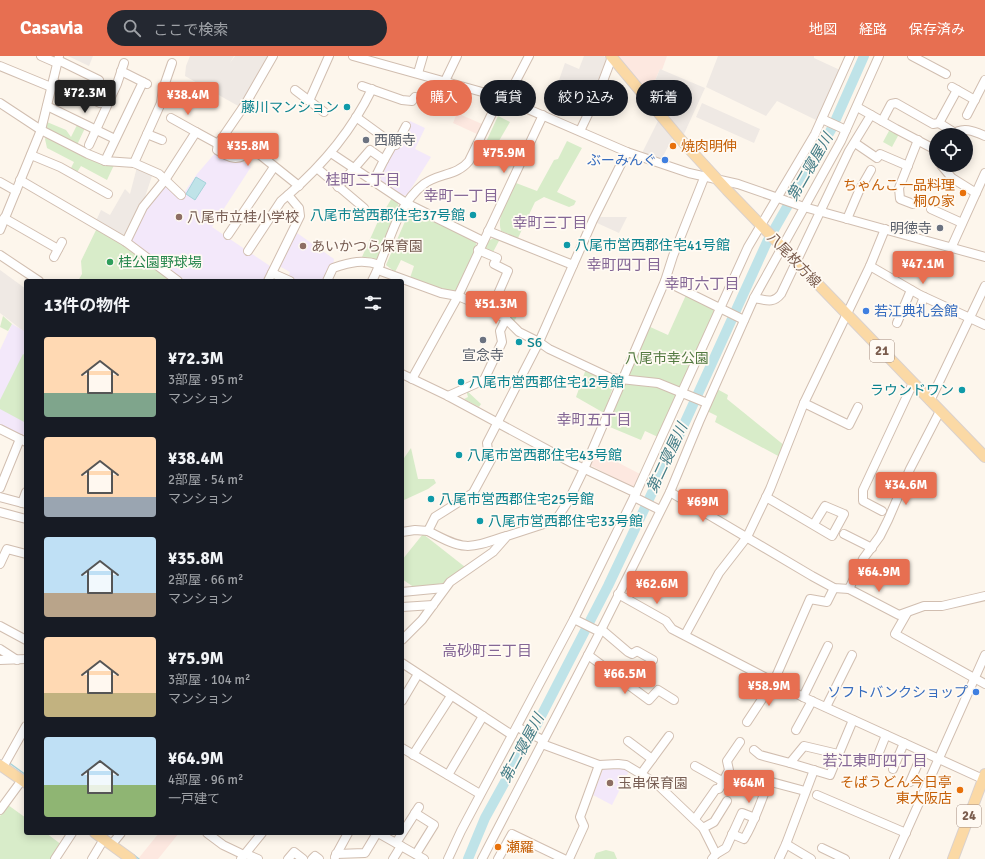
<!DOCTYPE html>
<html lang="ja">
<meta charset="utf-8">
<style>
:root{--surface:#171b24;--page:#242831;--text:#f1f3f6;--muted:#9ea1a6;--accent:#e76f51}
body{margin:0;font-family:Signika,"Noto Sans JP",sans-serif;background:var(--page);color:var(--text);height:100vh;display:flex;flex-direction:column;font-size:15px;white-space:nowrap}
*{box-sizing:border-box;margin:0}
p{font-size:13px;color:var(--muted)}
.icon{flex:none;width:22px;height:22px;fill:none;stroke:currentColor;stroke-width:2;stroke-linecap:round;stroke-linejoin:round}
.map{position:relative;flex:1;overflow:hidden}
.panel{position:absolute;left:24px;top:223px;width:380px;height:556px;display:flex;flex-direction:column;background:var(--surface);border-radius:4px;box-shadow:0 2px 10px #0003}
.panel>*{flex:none}
.guide{position:absolute;left:416px;top:24px;width:380px;height:36px;display:flex;gap:8px}
.controls{position:absolute;left:929px;top:72px;display:grid;gap:8px}
.controls a{display:grid;place-items:center;width:44px;height:44px;border-radius:50%;background:var(--surface);box-shadow:0 2px 10px #0003;font-size:20px}
.price{position:absolute;translate:-50% -34px;padding:0 9px;border-radius:4px;background:var(--accent);color:#fff;font-size:13px;line-height:26px;filter:drop-shadow(0 1px 2px #0008)}
.price::after{content:'';position:absolute;left:50%;top:24px;width:12px;height:9px;margin-left:-6px;background:inherit;clip-path:polygon(0 0,100% 0,50% 100%)}
.price.on{background:#222;color:#fff}
ul{padding:0;list-style:none}
li{display:flex;align-items:center;gap:12px;height:100px;padding:0 20px}
li span{display:grid;place-items:center;flex:none;width:112px;height:80px;border-radius:4px;color:#555}
li>.icon{margin-inline-start:auto}
span .icon{width:48px;height:48px;fill:#fffc;stroke-width:1}
li b{font-size:17px}
h2{display:flex;justify-content:space-between;align-items:center;height:48px;padding:0 20px;font-size:17px}
.chip{padding:0 14px;border-radius:18px;background:var(--surface);box-shadow:0 2px 10px #0003;font-size:14px;line-height:36px}
.chip.on{background:var(--accent);color:#fff}
header{display:flex;align-items:center;gap:24px;box-sizing:border-box;height:56px;padding:0 20px;background:var(--accent);color:#fff}
header strong{font-size:19px}
nav{display:flex;gap:22px;margin-inline-start:auto;font-size:14px}
.search{width:280px;height:36px;background:var(--page);display:flex;align-items:center;gap:10px;box-sizing:border-box;padding:0 14px;border-radius:22px;color:var(--muted);font-size:15px}
.map>svg:first-child{display:block}
</style>
<header>
<strong>Casavia</strong>
<div class="search"><svg class="icon" aria-label="search" viewBox="0 0 24 24"><circle cx="10" cy="10" r="6"/><path d="M15 15l6 6"/></svg>ここで検索</div>
<nav><a>地図</a><a>経路</a><a>保存済み</a></nav>
</header>
<div class="map">
<svg width="985" height="803" viewBox="0 0 985 803">
<rect width="100%" height="100%" fill="#fdf6ec"/>
<g fill="#fde8e0">
<path d="M616 0H667L662 14 660 13 649 38Z"/>
<path d="M457 57 482 68 477 78 453 67Z"/>
<path d="M594 394 640 418 635 430 632 431 590 409 589 406Z"/>
<path d="M159 777H179L158 803H138Z"/>
</g>
<g fill="#efe9e4">
<path d="M68 0H93L89 10Z"/>
<path d="M190 0H234L230 7 235 0H270L240 51 185 20 186 10Z"/>
<path d="M584 0H604L608 5 591 48 564 36 553 58 548 55 565 7 579 13Z"/>
<path d="M718 0H814V2L840 14 818 65 777 45 766 60 706 31Z"/>
<path d="M660 13 705 32 684 78 649 39Z"/>
<path d="M702 47 760 73 754 87 696 61Z"/>
<path d="M658 65 673 81 661 104 642 97Z"/>
<path d="M137 111 153 117 142 150 125 182 96 165 101 154 110 159 125 133 130 138Z"/>
<path d="M600 161H627L619 177 597 167Z"/>
<path d="M0 214 26 233V277L0 257Z"/>
</g>
<g fill="#f3e8fa">
<path d="M410 65 425 72 415 93 431 101 407 139 402 140 376 123 394 91H396Z"/>
<path d="M216 96 224 102 234 106 242 105 251 111 212 171 273 212 266 225H186L128 185 145 152 165 128 181 141 197 118Z"/>
<path d="M297 177 334 203 333 210 325 225H295L288 222 290 216 279 210Z"/>
<path d="M12 268 26 276V381L0 369V294Z"/>
<path d="M604 711H623L629 715 612 749 593 739Z"/>
</g>
<g fill="#d8ecc9">
<path d="M498 60 510 66 496 90 486 86Z"/>
<path d="M47 66 66 74 71 81 77 69 85 72 77 89 73 86 75 89 114 109 107 124 81 110 76 118 70 114 74 106 47 92 45 83 48 76 45 74Z"/>
<path d="M890 73 899 78 892 91 883 86Z"/>
<path d="M567 85 582 92 557 136 576 145 574 149 569 151 544 141 535 146 518 182 501 175C496 159 509 142 516 127L537 135 554 104 558 103Z"/>
<path d="M392 142 397 145 399 151 377 206 362 201 379 163Z"/>
<path d="M410 154 476 186V193L457 236 428 229 410 222 414 210 401 204 395 216 386 209Z"/>
<path d="M97 172 121 185 173 225H78L82 218 81 205Z"/>
<path d="M496 181 500 183 492 198 483 192 486 186Z"/>
<path d="M686 239 712 252 714 256 680 332 627 321 648 270 668 279Z"/>
<path d="M498 243 518 252 520 254 514 266 495 255Z"/>
<path d="M3 260 12 268 8 275 0 271Z"/>
<path d="M23 298 26 300V367L0 353V344Z"/>
<path d="M586 313 609 324 612 334 604 357 576 341Z"/>
<path d="M625 325 658 329 675 335V341L658 381 645 375 641 384 605 369Z"/>
<path d="M717 333 728 339 727 343 785 390 780 401 715 366 717 360 707 355Z"/>
<path d="M466 334 481 348 479 351 464 343 468 341Z"/>
<path d="M411 392 418 423H434L436 427 428 433 402 445V405Z"/>
<path d="M423 478 465 511 444 527 415 532 402 523V504Z"/>
<path d="M8 749 26 762V777H46L62 789 52 803H0V760Z"/>
<path d="M606 794 614 796 617 803H594L596 797Z"/>
</g>
<path fill="#bfe3e8" stroke="#a5d3da" d="M196 121 206 127 195 144 186 138Z"/>
<g fill="none" stroke-linecap="round" stroke-linejoin="round">
<g stroke="#a5d3da" stroke-width="1.5">
<path d="M8 706 26 719"/>
<path d="M134 799 139 803"/>
</g>
<path stroke="#bfe3e8" stroke-width="10" d="M468 803 485 762 538 666 608 530 676 386 767 186 832 72 864 0"/>
<g stroke="#d1beb0" stroke-width="10">
<g id="minor">
<path d="M41 0 57 7"/>
<path d="M353 0 500 41 627 96 689 117 738 128 804 151 985 201"/>
<path d="M912 0 946 18"/>
<path d="M58 4 99 24"/>
<path d="M0 10 51 31"/>
<path d="M121 15 147 28"/>
<path d="M418 17 423 0"/>
<path d="M445 25 457 0"/>
<path d="M53 26 100 47"/>
<path d="M362 30 402 44 412 45 415 41"/>
<path d="M952 31 975 44"/>
<path d="M295 34 324 56"/>
<path d="M506 44 529 0"/>
<path d="M309 45 329 0"/>
<path d="M0 47 41 74 88 98 105 105 134 107 159 118 181 139"/>
<path d="M47 50 115 83"/>
<path d="M857 51 896 73 936 94"/>
<path d="M967 59 985 24"/>
<path d="M356 61 393 88"/>
<path d="M171 62 196 76"/>
<path d="M822 63 846 74"/>
<path d="M882 65 891 48 896 47 933 68 939 67 957 34"/>
<path d="M939 67 955 77"/>
<path d="M580 75 600 33 612 1"/>
<path d="M147 78 162 84"/>
<path d="M952 79C962 70 974 75 985 80"/>
<path d="M855 87 877 102 880 98 908 110"/>
<path d="M218 88 217 94C229 102 239 107 250 94H254L299 130"/>
<path d="M89 89 117 28 124 7"/>
<path d="M331 97 406 147 483 185"/>
<path d="M31 99 60 111 108 138"/>
<path d="M384 104 393 88 396 89 406 70"/>
<path d="M105 105 143 26"/>
<path d="M134 107 161 47 163 33 172 7"/>
<path d="M941 109 952 122 976 137"/>
<path d="M318 113 364 152"/>
<path d="M20 124 126 186 178 225"/>
<path d="M0 126 16 135"/>
<path d="M338 131 370 94 384 104 373 126"/>
<path d="M913 148 900 143 899 132 918 84"/>
<path d="M931 153 962 167"/>
<path d="M4 162 58 193"/>
<path d="M847 163 859 135 871 114"/>
<path d="M0 174 41 74 59 0"/>
<path d="M488 175 573 209"/>
<path d="M228 179 274 111"/>
<path d="M126 186 143 151 165 124 196 76 218 88 246 47 273 0"/>
<path d="M952 190 985 117"/>
<path d="M478 194 497 202 494 208 508 215 491 254"/>
<path d="M248 195 281 145 288 139"/>
<path d="M0 199 39 225"/>
<path d="M54 201 62 186"/>
<path d="M870 210 920 239 985 269"/>
<path d="M378 214 441 237 458 240 491 254 506 263 519 276 539 286 549 293 611 322 658 327 707 347"/>
<path d="M272 217 290 225"/>
<path d="M268 225 300 160 299 152 288 139C323 109 352 74 372 33"/>
<path d="M327 225 333 212C351 206 363 203 380 209"/>
<path d="M372 225C389 193 394 151 424 128 439 117 457 120 469 105L500 41"/>
<path d="M665 225 744 264"/>
<path d="M754 242C766 244 773 248 781 238L849 95 871 59"/>
<path d="M918 256 924 241"/>
<path d="M897 267 911 234"/>
<path d="M402 318 448 340 572 407 636 437 574 563 461 775 448 803"/>
<path d="M412 323 458 240 543 59"/>
<path d="M484 324 502 286 500 275 506 263"/>
<path d="M448 340 484 324 518 327"/>
<path d="M930 345 985 230"/>
<path d="M804 347 849 369 858 351"/>
<path d="M0 373 26 386"/>
<path d="M0 432 20 383"/>
<path d="M670 436 812 520 834 532 849 533 899 559 924 550H942L985 540"/>
<path d="M636 437 748 191 815 78 850 0"/>
<path d="M0 441 26 448"/>
<path d="M634 441 660 454"/>
<path d="M766 441 832 480 844 458 825 450 814 468"/>
<path d="M22 447 26 436"/>
<path d="M882 455 863 445V434L913 327"/>
<path d="M0 456 26 463"/>
<path d="M428 475C465 495 468 493 506 480"/>
<path d="M402 476 415 474 428 475 435 461 473 437 493 400 488 394 487 387 539 286 593 164 627 96"/>
<path d="M844 478 872 492"/>
<path d="M0 508 7 493 26 498"/>
<path d="M849 533 863 503 880 480 888 464 910 413 940 355"/>
<path d="M402 536 444 532"/>
<path d="M618 538 666 565 672 573 803 641 985 724"/>
<path d="M402 551 433 549"/>
<path d="M907 557 895 578 985 628"/>
<path d="M574 563 600 576"/>
<path d="M0 570 26 584"/>
<path d="M601 573 628 596 632 598 637 595 653 604"/>
<path d="M685 579 719 517 747 481 770 433 804 347 870 210 885 173"/>
<path d="M402 584 422 564 450 526 493 496 507 480 556 464 569 444 584 413 665 225 673 200 704 122"/>
<path d="M0 593 17 604"/>
<path d="M588 599 649 644 658 634 674 644"/>
<path d="M0 604 26 603"/>
<path d="M402 607 512 679"/>
<path d="M803 641 828 590"/>
<path d="M402 645 418 618"/>
<path d="M826 651 852 599"/>
<path d="M747 666 774 625 810 543 827 546 834 532"/>
<path d="M517 671 543 684"/>
<path d="M796 674 812 645"/>
<path d="M628 685 652 703"/>
<path d="M542 688 599 709 618 708 626 709 641 718 659 730 703 772 716 798 712 803"/>
<path d="M402 692 480 738"/>
<path d="M754 694 760 699 790 707"/>
<path d="M838 698 804 690 790 707 830 719 853 664"/>
<path d="M413 699 451 640"/>
<path d="M876 704 886 679"/>
<path d="M695 710 722 725"/>
<path d="M3 711 26 670"/>
<path d="M893 713 904 687"/>
<path d="M641 718 669 680"/>
<path d="M448 719 483 660"/>
<path d="M760 723 805 735"/>
<path d="M910 726 923 696"/>
<path d="M817 739 906 777"/>
<path d="M0 754 22 724"/>
<path d="M415 757 434 769 416 798"/>
<path d="M695 763 716 733H719L729 714 727 705 740 686"/>
<path d="M703 772 714 766 727 745"/>
<path d="M207 777 223 789 244 799"/>
<path d="M378 777 424 803"/>
<path d="M732 778 744 783C755 765 761 745 769 725"/>
<path d="M396 787 419 751"/>
<path d="M112 788 121 777"/>
<path d="M786 788 811 803"/>
<path d="M822 792 845 803"/>
<path d="M246 798 258 803"/>
<path d="M336 798 365 797 377 777"/>
<path d="M716 798 726 792 742 757 755 762"/>
<path d="M335 801 348 777"/>
<path d="M55 803 72 777"/>
<path d="M92 803 104 783"/>
<path d="M241 803 262 777"/>
<path d="M288 803 294 796 303 803"/>
<path d="M312 803 315 800 319 803"/>
<path d="M393 803 401 790"/>
<path d="M482 803 600 576 670 436 699 366 754 242 841 85 879 0"/>
<path d="M498 803 512 778 564 803"/>
<path d="M569 803 584 770 580 761 599 709"/>
<path d="M779 803 786 788 814 714"/>
<path d="M894 803 985 599"/>
</g>
</g>
<g stroke="#dad1cd" stroke-width="12">
<g id="major">
<path d="M611 0 682 85 727 134 985 401"/>
<path d="M0 709 26 727"/>
<path d="M95 777 131 803"/>
<path d="M953 803 985 718"/>
</g>
</g>
<use href="#minor" stroke="#fff" stroke-width="8"/>
<use href="#major" stroke="#fbd9a5" stroke-width="10"/>
</g>
<g fill="#0f9aa8" stroke="#fffaf3" stroke-width="1.5">
<circle cx="347" cy="51" r="4"/>
<circle cx="473" cy="159" r="4"/>
<circle cx="567" cy="189" r="4"/>
<circle cx="519" cy="286" r="4"/>
<circle cx="461" cy="326" r="4"/>
<circle cx="962" cy="334" r="4"/>
<circle cx="459" cy="399" r="4"/>
<circle cx="431" cy="443" r="4"/>
<circle cx="480" cy="465" r="4"/>
</g>
<g fill="#6b7280" stroke="#fffaf3" stroke-width="1.5">
<circle cx="366" cy="84" r="4"/>
<circle cx="940" cy="172" r="4"/>
<circle cx="483" cy="284" r="4"/>
</g>
<g fill="#e8710a" stroke="#fffaf3" stroke-width="1.5">
<circle cx="673" cy="90" r="4"/>
<circle cx="963" cy="137" r="4"/>
<circle cx="960" cy="734" r="4"/>
<circle cx="498" cy="791" r="4"/>
</g>
<g fill="#3f7fe0" stroke="#fffaf3" stroke-width="1.5">
<circle cx="665" cy="104" r="4"/>
<circle cx="866" cy="255" r="4"/>
<circle cx="976" cy="636" r="4"/>
</g>
<g fill="#8d6e63" stroke="#fffaf3" stroke-width="1.5">
<circle cx="179" cy="161" r="4"/>
<circle cx="303" cy="190" r="4"/>
<circle cx="610" cy="727" r="4"/>
</g>
<circle fill="#2e9e5b" stroke="#fffaf3" stroke-width="1.5" cx="110" cy="206" r="4"/>
<g text-anchor="middle" dominant-baseline="central" stroke-width="3.5" stroke-linejoin="round" paint-order="stroke">
<g fill="#fffaf3" stroke="#a28b7f" stroke-width="1">
<rect x="870" y="284" width="24" height="22" rx="3"/>
<rect x="957" y="749" width="24" height="22" rx="3"/>
</g>
<g font-size="13" font-weight="bold" fill="#7a5c4d">
<text x="882" y="295">21</text>
<text x="969" y="760">24</text>
</g>
<g font-size="14" fill="#0d838f" stroke="#fffaf3" text-anchor="start">
<text x="339" y="51" text-anchor="end">藤川マンション</text>
<text x="465" y="159" text-anchor="end">八尾市営西郡住宅37号館</text>
<text x="575" y="189">八尾市営西郡住宅41号館</text>
<text x="527" y="286">S6</text>
<text x="469" y="326">八尾市営西郡住宅12号館</text>
<text x="954" y="334" text-anchor="end">ラウンドワン</text>
<text x="467" y="399">八尾市営西郡住宅43号館</text>
<text x="439" y="443">八尾市営西郡住宅25号館</text>
<text x="488" y="465">八尾市営西郡住宅33号館</text>
</g>
<g font-size="14" fill="#5b616d" stroke="#fffaf3" text-anchor="start">
<text x="374" y="84">西願寺</text>
<text x="932" y="172" text-anchor="end">明徳寺</text>
<text x="483" y="299" text-anchor="middle">宣念寺</text>
</g>
<g font-size="14" fill="#c56008" stroke="#fffaf3" text-anchor="start">
<text x="681" y="90">焼肉明伸</text>
<text x="955" y="129" text-anchor="end">ちゃんこ一品料理<tspan x="955" dy="16">桐の家</tspan></text>
<text x="952" y="726" text-anchor="end">そばうどん今日亭<tspan x="952" dy="16">東大阪店</tspan></text>
<text x="506" y="791">瀬羅</text>
</g>
<g font-size="14" fill="#366cbe" stroke="#fffaf3" text-anchor="end">
<text x="657" y="104">ぶーみんぐ</text>
<text x="874" y="255" text-anchor="start">若江典礼会館</text>
<text x="968" y="636">ソフトバンクショップ</text>
</g>
<g font-size="14" fill="#785e54" stroke="#fffaf3" text-anchor="start">
<text x="187" y="161">八尾市立桂小学校</text>
<text x="311" y="190">あいかつら保育園</text>
<text x="618" y="727">玉串保育園</text>
</g>
<g font-size="14" fill="#7a5c4d" stroke="#fffaf3">
<text transform="translate(794 204) rotate(46)">八尾枚方線</text>
</g>
<g font-size="14" fill="#27864d" stroke="#fffaf3" text-anchor="start">
<text x="118" y="206">桂公園野球場</text>
</g>
<g font-size="14" fill="#537a41" stroke="#fffaf3">
<text x="667" y="302">八尾市幸公園</text>
</g>
<g font-size="15" font-style="italic" fill="#437c86" stroke="#fffaf3">
<text transform="translate(810 111) rotate(-60)">第二寝屋川</text>
<text transform="translate(667 402) rotate(-65)">第二寝屋川</text>
<text transform="translate(522 692) rotate(-62)">第二寝屋川</text>
</g>
<g font-size="15" fill="#846695" stroke="#fffaf3">
<text x="363" y="124">桂町二丁目</text>
<text x="461" y="140">幸町一丁目</text>
<text x="550" y="167">幸町三丁目</text>
<text x="624" y="209">幸町四丁目</text>
<text x="702" y="228">幸町六丁目</text>
<text x="594" y="364">幸町五丁目</text>
<text x="487" y="595">高砂町三丁目</text>
<text x="875" y="705">若江東町四丁目</text>
</g>
</g>
</svg>
<div class="controls">
<a><svg class="icon" aria-label="locate" viewBox="0 0 24 24"><circle cx="12" cy="12" r="6"/><path d="M12 2v4M12 18v4M2 12h4M18 12h4"/></svg></a>
</div>
<b class="price on" style="left:85px;top:58px">¥72.3M</b>
<b class="price" style="left:188px;top:60px">¥38.4M</b>
<b class="price" style="left:248px;top:111px">¥35.8M</b>
<b class="price" style="left:504px;top:118px">¥75.9M</b>
<b class="price" style="left:923px;top:229px">¥47.1M</b>
<b class="price" style="left:496px;top:269px">¥51.3M</b>
<b class="price" style="left:906px;top:450px">¥34.6M</b>
<b class="price" style="left:703px;top:467px">¥69M</b>
<b class="price" style="left:879px;top:537px">¥64.9M</b>
<b class="price" style="left:657px;top:549px">¥62.6M</b>
<b class="price" style="left:625px;top:639px">¥66.5M</b>
<b class="price" style="left:769px;top:651px">¥58.9M</b>
<b class="price" style="left:749px;top:748px">¥64M</b>
<div class="guide">
<a class="chip on">購入</a>
<a class="chip">賃貸</a>
<a class="chip">絞り込み</a>
<a class="chip">新着</a>
</div>
<section class="panel">
<h2>13件の物件<svg class="icon" aria-label="filters" viewBox="0 0 24 24"><path d="M4 7h16M4 17h16"/><circle cx="9" cy="7" r="2"/><circle cx="15" cy="17" r="2"/></svg></h2>
<ul>
<li><span style="background:linear-gradient(#ffd9b3 70%,#7fa58c 0)"><svg class="icon" aria-label="home" viewBox="0 0 24 24"><path d="M3 11l9-7 9 7M6 9v11h12V9"/></svg></span><div><b>¥72.3M</b><p>3部屋 · 95 m²</p><p>マンション</p></div></li>
<li><span style="background:linear-gradient(#ffd9b3 75%,#9aa5b1 0)"><svg class="icon" aria-label="home" viewBox="0 0 24 24"><path d="M3 11l9-7 9 7M6 9v11h12V9"/></svg></span><div><b>¥38.4M</b><p>2部屋 · 54 m²</p><p>マンション</p></div></li>
<li><span style="background:linear-gradient(#bfe0f5 70%,#b9a48a 0)"><svg class="icon" aria-label="home" viewBox="0 0 24 24"><path d="M3 11l9-7 9 7M6 9v11h12V9"/></svg></span><div><b>¥35.8M</b><p>2部屋 · 66 m²</p><p>マンション</p></div></li>
<li><span style="background:linear-gradient(#ffd9b3 70%,#c2b280 0)"><svg class="icon" aria-label="home" viewBox="0 0 24 24"><path d="M3 11l9-7 9 7M6 9v11h12V9"/></svg></span><div><b>¥75.9M</b><p>3部屋 · 104 m²</p><p>マンション</p></div></li>
<li><span style="background:linear-gradient(#bfe0f5 60%,#8fb573 0)"><svg class="icon" aria-label="home" viewBox="0 0 24 24"><path d="M3 11l9-7 9 7M6 9v11h12V9"/></svg></span><div><b>¥64.9M</b><p>4部屋 · 96 m²</p><p>一戸建て</p></div></li>
</ul>
</section>
</div>
